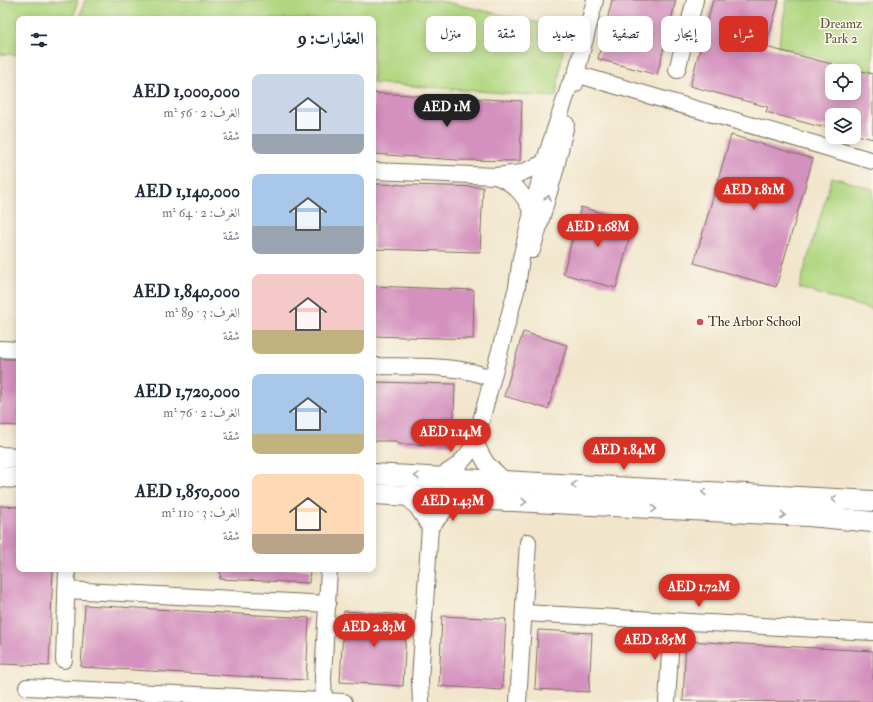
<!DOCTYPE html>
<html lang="ar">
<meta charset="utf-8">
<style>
:root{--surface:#fff;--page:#f2f2f3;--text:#1f2937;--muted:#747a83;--accent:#d93025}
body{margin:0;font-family:"IM FELL Double Pica",Amiri,serif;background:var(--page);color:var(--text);direction:rtl;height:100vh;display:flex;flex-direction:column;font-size:15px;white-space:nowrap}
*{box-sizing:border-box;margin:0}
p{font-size:13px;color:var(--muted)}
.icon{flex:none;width:22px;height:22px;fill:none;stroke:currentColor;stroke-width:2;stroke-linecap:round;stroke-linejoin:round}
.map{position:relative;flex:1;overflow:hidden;direction:ltr}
.sheet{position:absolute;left:16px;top:16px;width:360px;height:556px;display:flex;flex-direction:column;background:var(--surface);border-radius:8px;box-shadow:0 2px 10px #0003;direction:rtl}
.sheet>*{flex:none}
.hud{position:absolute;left:388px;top:16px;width:380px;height:36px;direction:rtl;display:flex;gap:8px}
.fabs{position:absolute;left:825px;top:64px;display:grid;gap:8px}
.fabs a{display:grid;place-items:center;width:36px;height:36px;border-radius:8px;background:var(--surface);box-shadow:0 2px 10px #0003;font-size:20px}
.price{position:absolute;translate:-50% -34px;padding:0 9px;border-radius:14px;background:var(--accent);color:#fff;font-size:13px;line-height:26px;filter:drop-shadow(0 1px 2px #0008)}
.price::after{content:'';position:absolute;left:50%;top:24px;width:12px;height:9px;margin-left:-6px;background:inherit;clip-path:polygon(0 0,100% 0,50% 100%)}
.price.active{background:#222;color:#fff}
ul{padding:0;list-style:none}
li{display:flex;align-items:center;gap:12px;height:100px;padding:0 12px}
li span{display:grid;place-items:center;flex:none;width:112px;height:80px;border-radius:8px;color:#555}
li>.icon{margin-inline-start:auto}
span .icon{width:48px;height:48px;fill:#fffc;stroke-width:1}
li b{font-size:17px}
h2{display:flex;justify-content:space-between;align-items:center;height:48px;padding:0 12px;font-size:17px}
.pill{padding:0 14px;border-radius:8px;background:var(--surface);box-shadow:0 2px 10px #0003;font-size:14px;line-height:36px}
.pill.active{background:var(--accent);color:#fff}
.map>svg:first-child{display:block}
</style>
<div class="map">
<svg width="873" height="702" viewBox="0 0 873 702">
<rect width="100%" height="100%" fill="#fbf7ec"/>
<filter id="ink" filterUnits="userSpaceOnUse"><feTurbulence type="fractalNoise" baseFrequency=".025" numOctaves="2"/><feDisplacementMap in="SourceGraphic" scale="8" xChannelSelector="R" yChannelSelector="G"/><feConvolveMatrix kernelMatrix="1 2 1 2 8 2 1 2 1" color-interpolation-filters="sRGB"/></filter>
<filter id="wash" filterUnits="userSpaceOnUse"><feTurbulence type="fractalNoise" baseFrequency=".012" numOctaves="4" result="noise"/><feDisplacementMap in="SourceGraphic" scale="16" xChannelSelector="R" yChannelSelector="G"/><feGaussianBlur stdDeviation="0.9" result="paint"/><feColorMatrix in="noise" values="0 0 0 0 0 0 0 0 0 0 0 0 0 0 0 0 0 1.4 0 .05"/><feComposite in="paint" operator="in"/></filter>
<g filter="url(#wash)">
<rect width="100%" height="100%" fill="#f1e6cc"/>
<g fill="#b0d780" stroke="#76804f">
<path d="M0 0H78L73 19H19V55L0 54Z"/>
<path d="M85 0H436L566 29 556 97 373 83V19H80Z"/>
<path d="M787 0H873V73L778 46Z"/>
<path d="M832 177 873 189V310L799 288Z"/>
</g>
<g id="blocks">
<g fill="#d490be">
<path d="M612 0H676L657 75 598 59Z"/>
<path d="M713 0H779L766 47 832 64V93H854V69L873 74V139L854 134V115H832V128L821 125V127L766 112 768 107 690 86Z"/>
<path d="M373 93 522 101 520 161 457 160 373 154Z"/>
<path d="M731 135 813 159 776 287 694 263Z"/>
<path d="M373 184 483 187 480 252 373 249Z"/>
<path d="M581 207 634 222 616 288 563 274Z"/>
<path d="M373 286 474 290 473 339 373 336Z"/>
<path d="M523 332 567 345 548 409 504 396Z"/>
<path d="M0 359H19V426L0 425Z"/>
<path d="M373 382 455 384 453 445 397 444V441H373Z"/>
<path d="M0 506 19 507V569H53L49 666 0 664Z"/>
<path d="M221 569H310L309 583 220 579Z"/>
<path d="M85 605 309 618 306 680 81 667Z"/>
<path d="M344 611 407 615 403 686 340 682Z"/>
<path d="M442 616 506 619 502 690 439 686Z"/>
<path d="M538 630 592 633 589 692 535 689Z"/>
<path d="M686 641 873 651V702L683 701Z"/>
</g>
</g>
</g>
<g filter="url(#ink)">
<use href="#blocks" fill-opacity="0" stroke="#7b6c5b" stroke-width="1"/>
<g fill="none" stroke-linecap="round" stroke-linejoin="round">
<g stroke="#7b6c5b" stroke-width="18">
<g id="minor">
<path d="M677 70 695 0"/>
<path d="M576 74 873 161"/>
<path d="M575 84 576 74 595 0"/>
<path d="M373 171 496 176 521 173 544 163"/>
<path d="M496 176C514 183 523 193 531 210"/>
<path d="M532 250 555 171 566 124"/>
<path d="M0 349 19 350"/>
<path d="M373 366C408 367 462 364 492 379"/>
<path d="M475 443 486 463 505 481"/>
<path d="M438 477C456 469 466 459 475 443L517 287 521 258 544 163 570 84 576 74"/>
<path d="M406 496 418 508 430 527 420 680 421 702"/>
<path d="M430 527 445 510 460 499"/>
<path d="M66 590 328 604"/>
<path d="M524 613 873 632"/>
<path d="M64 660 67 569"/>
<path d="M27 687 344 702"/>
<path d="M324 701 323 678 329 569"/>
<path d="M518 702 528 542"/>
<path d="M667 702 672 621"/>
</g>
</g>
<g stroke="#7b6c5b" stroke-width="22">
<g id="tertiary">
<path d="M0 457 19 458"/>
<path d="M373 474 873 501"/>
<path d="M0 477 19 478"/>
<path d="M373 494 809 516 873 522"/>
</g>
</g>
<use href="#minor" stroke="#fff" stroke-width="16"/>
<use href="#tertiary" stroke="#fff" stroke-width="20"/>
</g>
<defs><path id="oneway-chevron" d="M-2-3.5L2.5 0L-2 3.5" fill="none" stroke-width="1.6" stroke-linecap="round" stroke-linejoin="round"/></defs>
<g stroke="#a79f9a">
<use href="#oneway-chevron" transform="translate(548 198) rotate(-74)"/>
<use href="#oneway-chevron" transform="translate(417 476) rotate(-177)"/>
<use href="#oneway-chevron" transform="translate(574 485) rotate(-177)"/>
<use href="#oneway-chevron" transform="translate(704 492) rotate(-177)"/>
<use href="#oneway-chevron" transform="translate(834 499) rotate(-177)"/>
<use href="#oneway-chevron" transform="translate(524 502) rotate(3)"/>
<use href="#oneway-chevron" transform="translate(654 509) rotate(3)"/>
<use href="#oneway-chevron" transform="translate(783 515) rotate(3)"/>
</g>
</g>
<circle fill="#d1495b" stroke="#fbf7ec" stroke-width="1.5" cx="700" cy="322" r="4"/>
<g text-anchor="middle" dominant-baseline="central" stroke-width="3" stroke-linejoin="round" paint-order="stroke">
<g font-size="13" fill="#585536" stroke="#fbf7ec">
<text x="841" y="24">Dreamz<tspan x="841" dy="15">Park 2</tspan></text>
</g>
<g font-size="13" fill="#3b2a1e" stroke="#fbf7ec" text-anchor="start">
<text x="708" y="322">The Arbor School</text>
</g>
</g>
</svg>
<div class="fabs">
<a><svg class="icon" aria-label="locate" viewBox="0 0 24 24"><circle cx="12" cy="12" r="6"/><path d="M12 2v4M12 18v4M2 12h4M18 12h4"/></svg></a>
<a><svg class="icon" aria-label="layers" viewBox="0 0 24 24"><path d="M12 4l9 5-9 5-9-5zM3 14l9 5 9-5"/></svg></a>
</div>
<b class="price active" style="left:447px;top:128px">AED 1M</b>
<b class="price" style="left:754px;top:211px">AED 1.81M</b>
<b class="price" style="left:598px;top:248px">AED 1.68M</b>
<b class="price" style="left:451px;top:453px">AED 1.14M</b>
<b class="price" style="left:624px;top:471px">AED 1.84M</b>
<b class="price" style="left:453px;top:522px">AED 1.43M</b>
<b class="price" style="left:699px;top:608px">AED 1.72M</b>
<b class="price" style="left:374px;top:648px">AED 2.83M</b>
<b class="price" style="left:655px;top:661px">AED 1.85M</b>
<div class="hud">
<a class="pill active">شراء</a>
<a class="pill">إيجار</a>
<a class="pill">تصفية</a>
<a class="pill">جديد</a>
<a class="pill">شقة</a>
<a class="pill">منزل</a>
</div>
<section class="sheet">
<h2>العقارات: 9<svg class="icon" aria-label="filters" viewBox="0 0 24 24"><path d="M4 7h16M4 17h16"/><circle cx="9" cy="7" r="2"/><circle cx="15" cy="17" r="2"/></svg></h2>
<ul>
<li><span style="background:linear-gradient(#c9d6e8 75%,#9aa5b1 0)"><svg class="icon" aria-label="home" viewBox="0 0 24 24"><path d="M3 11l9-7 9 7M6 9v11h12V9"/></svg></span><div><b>AED 1,000,000</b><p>الغرف: 2 · 56 m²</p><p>شقة</p></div></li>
<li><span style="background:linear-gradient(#a9c7e8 65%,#9aa5b1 0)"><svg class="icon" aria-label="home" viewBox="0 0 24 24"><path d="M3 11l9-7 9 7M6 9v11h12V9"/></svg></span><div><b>AED 1,140,000</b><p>الغرف: 2 · 64 m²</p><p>شقة</p></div></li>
<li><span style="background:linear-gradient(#f6c9c9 70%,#c2b280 0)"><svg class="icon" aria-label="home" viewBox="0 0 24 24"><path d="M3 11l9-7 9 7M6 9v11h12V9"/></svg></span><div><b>AED 1,840,000</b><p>الغرف: 3 · 89 m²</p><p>شقة</p></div></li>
<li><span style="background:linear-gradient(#a9c7e8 75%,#c2b280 0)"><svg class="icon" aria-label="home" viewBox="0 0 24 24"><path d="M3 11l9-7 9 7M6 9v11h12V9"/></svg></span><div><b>AED 1,720,000</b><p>الغرف: 2 · 76 m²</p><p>شقة</p></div></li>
<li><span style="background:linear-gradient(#ffd9b3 75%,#b9a48a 0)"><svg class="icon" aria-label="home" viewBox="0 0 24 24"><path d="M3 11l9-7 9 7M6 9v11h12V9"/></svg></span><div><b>AED 1,850,000</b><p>الغرف: 3 · 110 m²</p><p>شقة</p></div></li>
</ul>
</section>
</div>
